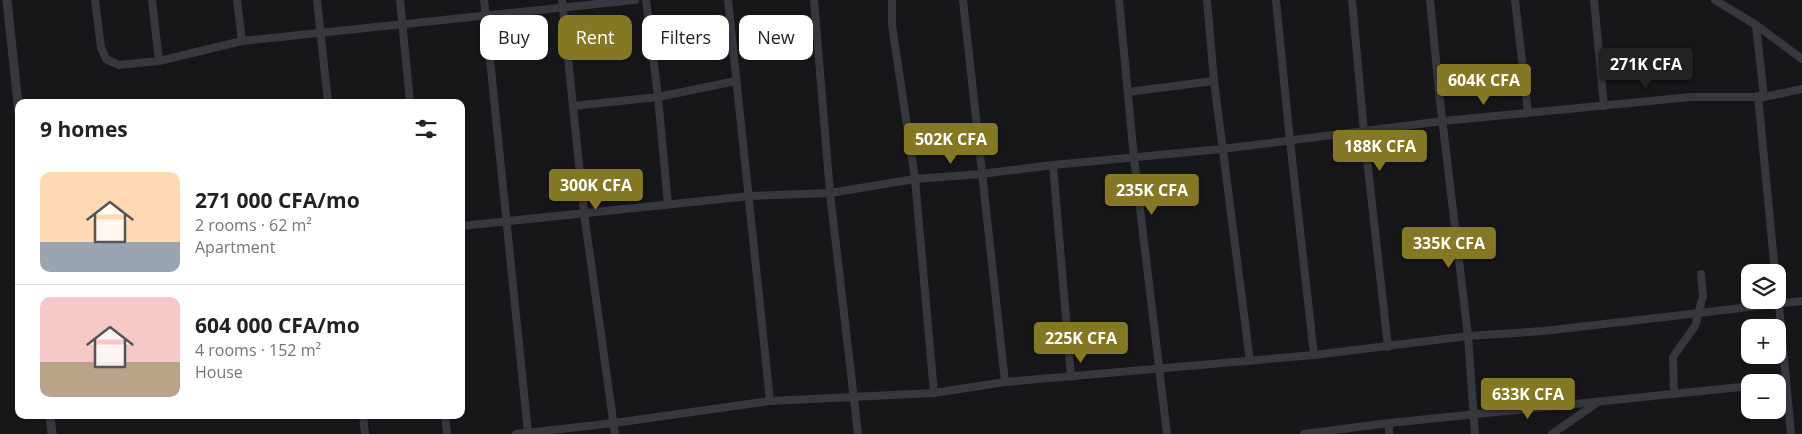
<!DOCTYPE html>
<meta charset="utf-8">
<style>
:root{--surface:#fff;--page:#f6f6f6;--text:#222;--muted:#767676;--line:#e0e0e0;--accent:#857825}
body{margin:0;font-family:"Open Sans",sans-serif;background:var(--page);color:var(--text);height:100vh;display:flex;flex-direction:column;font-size:19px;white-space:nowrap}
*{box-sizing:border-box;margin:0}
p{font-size:16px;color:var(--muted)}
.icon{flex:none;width:28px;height:28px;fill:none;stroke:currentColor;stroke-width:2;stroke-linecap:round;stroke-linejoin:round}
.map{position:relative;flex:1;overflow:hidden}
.panel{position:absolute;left:15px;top:99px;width:450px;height:320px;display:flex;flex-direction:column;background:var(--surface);border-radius:10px;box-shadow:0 1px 4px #0004}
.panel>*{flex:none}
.hud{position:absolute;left:480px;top:15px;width:475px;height:45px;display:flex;gap:10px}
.fabs{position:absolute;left:1741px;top:264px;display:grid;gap:10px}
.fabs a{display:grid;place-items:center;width:45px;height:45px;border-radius:10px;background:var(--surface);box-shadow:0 1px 4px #0004;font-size:25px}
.price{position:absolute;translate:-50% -42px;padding:0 11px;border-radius:5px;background:var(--accent);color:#fff;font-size:16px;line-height:32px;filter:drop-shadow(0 1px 2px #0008)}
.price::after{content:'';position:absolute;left:50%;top:30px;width:15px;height:11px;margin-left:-8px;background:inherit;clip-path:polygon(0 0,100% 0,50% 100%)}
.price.selected{background:#222;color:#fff}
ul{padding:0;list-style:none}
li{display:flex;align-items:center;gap:15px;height:125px;padding:0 25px}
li+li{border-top:1px solid var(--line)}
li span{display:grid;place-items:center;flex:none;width:140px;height:100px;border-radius:10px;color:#555}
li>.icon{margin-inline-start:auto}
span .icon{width:60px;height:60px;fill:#fffc;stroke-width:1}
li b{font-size:21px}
h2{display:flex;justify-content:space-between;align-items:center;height:60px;padding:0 25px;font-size:21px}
.tag{padding:0 18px;border-radius:10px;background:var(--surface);box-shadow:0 1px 4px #0004;font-size:18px;line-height:45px}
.tag.selected{background:var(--accent);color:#fff}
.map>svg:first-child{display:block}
</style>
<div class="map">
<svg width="1802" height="434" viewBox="0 0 1802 434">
<rect width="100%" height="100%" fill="#171619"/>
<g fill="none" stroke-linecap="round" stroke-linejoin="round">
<g stroke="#37373e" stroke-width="8">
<path d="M95 0 101 47 106 59 119 65 159 61 242 41 635 0"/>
<path d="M152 0 159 61"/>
<path d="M237 0 242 41"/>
<path d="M317 0 328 102"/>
<path d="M400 0 410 102"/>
<path d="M484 0 528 433"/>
<path d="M562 0 584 213 615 434"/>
<path d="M646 0 658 97 668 204"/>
<path d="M728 0 770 401"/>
<path d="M814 0 830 193 858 434"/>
<path d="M892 0V25L915 179 934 393"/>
<path d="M963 0 1005 382"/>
<path d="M1119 0 1134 158 1167 434"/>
<path d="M1207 0 1214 81 1250 361"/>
<path d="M1276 0 1290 141 1314 355"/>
<path d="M1352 0 1364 132 1388 347"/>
<path d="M1430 0 1440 101 1468 336 1475 434"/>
<path d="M1515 0 1528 113"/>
<path d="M1594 0 1604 106"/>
<path d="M1715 0 1756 25 1802 59"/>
<path d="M1756 25 1764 97"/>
<path d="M1128 92 1214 81"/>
<path d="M1758 96 1775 272"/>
<path d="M573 106 658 97 736 81"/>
<path d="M1053 165 1071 377"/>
<path d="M461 226 750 196 830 193 915 179 981 174 1053 165 1222 149 1443 121 1691 97H1764L1802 89"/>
<path d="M1778 294 1791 434"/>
<path d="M1674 394 1673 357 1695 326 1703 296 1701 274"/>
<path d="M363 415 365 434"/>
<path d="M445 415 447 434"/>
<path d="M1389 423V434"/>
<path d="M516 434 614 423 770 401 934 393 1005 382 1314 355 1468 336 1544 331 1802 301"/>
<path d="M1304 434 1389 423 1750 386"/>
<path d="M1552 434 1598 402"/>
</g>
<g stroke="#37373e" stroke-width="9">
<path d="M7 0 19 114"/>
<path d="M50 415 52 434"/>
</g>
</g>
</svg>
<div class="fabs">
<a><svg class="icon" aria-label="layers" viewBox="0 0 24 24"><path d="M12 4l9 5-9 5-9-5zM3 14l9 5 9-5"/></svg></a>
<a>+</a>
<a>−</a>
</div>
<b class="price selected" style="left:1646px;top:90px">271K CFA</b>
<b class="price" style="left:1484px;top:106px">604K CFA</b>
<b class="price" style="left:951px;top:165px">502K CFA</b>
<b class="price" style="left:1380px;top:172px">188K CFA</b>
<b class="price" style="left:596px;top:211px">300K CFA</b>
<b class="price" style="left:1152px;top:216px">235K CFA</b>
<b class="price" style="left:1449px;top:269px">335K CFA</b>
<b class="price" style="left:1081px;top:364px">225K CFA</b>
<b class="price" style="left:1528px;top:420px">633K CFA</b>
<div class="hud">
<a class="tag">Buy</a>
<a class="tag selected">Rent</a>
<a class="tag">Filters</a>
<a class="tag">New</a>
</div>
<section class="panel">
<h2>9 homes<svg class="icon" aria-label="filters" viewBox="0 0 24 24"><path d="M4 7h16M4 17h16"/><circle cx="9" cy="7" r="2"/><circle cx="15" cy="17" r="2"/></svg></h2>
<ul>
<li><span style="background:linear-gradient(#ffd9b3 70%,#9aa5b1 0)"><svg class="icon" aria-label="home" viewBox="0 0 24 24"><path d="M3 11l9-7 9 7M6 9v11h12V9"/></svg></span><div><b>271 000 CFA/mo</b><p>2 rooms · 62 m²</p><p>Apartment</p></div></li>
<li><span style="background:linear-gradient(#f6c9c9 65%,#b9a48a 0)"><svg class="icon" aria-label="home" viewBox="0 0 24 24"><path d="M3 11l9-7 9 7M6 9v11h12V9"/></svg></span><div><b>604 000 CFA/mo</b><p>4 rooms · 152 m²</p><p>House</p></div></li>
</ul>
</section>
</div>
